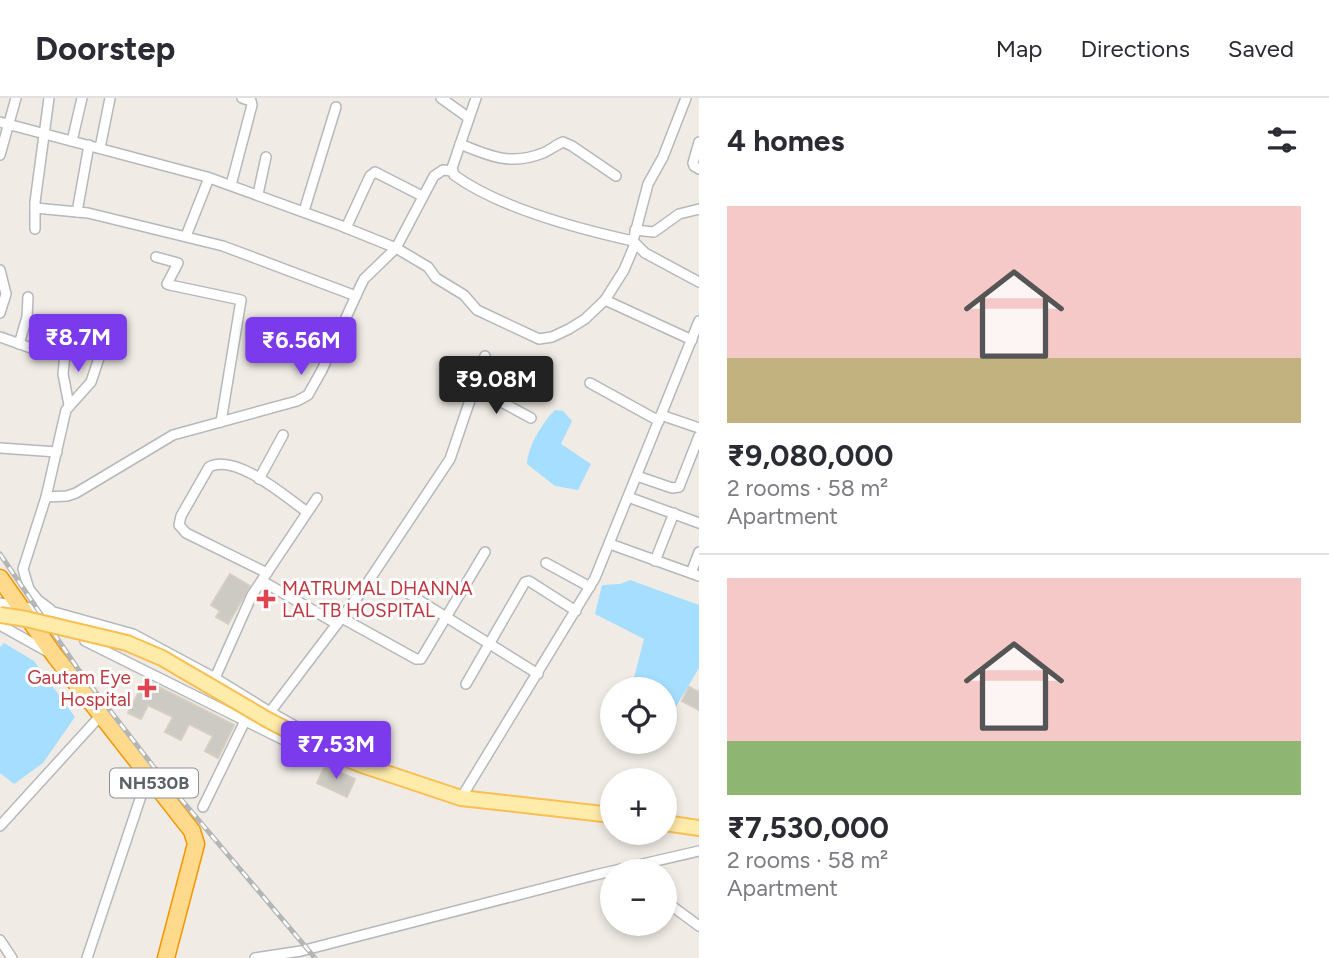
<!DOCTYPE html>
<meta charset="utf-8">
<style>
:root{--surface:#fff;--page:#f2f2f3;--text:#2b2b33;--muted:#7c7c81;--line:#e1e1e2;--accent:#7c3aed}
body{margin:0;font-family:Figtree,sans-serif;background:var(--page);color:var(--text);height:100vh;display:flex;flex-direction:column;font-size:26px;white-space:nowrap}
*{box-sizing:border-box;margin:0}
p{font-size:23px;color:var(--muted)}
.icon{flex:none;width:38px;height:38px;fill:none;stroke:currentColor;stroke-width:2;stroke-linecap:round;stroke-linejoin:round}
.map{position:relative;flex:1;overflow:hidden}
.panel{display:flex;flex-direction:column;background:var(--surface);width:630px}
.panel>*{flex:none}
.tools{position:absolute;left:600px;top:579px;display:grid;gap:14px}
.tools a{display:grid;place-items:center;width:77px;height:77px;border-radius:50%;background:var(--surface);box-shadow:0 4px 10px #0003;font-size:35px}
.price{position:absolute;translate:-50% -60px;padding:0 16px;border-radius:7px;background:var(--accent);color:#fff;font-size:23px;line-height:46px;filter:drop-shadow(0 2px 4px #0008)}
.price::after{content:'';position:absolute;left:50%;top:42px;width:21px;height:16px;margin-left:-10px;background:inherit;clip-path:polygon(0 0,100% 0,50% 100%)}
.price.current{background:#222;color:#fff}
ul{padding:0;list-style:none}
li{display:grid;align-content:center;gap:14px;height:371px;padding:0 28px}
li+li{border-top:2px solid var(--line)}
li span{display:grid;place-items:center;height:217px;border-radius:0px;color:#555}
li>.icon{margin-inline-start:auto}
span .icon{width:126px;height:126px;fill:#fffc;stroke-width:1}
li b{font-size:30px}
h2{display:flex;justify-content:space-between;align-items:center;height:84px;padding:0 28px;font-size:30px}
header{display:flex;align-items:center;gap:42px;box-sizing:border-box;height:98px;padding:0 35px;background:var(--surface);border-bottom:2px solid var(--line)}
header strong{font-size:33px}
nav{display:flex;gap:38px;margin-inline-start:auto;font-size:24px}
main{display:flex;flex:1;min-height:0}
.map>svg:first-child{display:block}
</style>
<header>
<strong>Doorstep</strong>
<nav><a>Map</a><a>Directions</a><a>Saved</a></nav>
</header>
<main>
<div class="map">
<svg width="699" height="860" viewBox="0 0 699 860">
<rect width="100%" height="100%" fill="#f0ece5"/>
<g fill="#a5deff">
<path d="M555 312 563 313 572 323 561 346 591 366 578 392 555 388 527 366C528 348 542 325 555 312Z"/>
<path d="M630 482 699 507V570L665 627V592L631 591 644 541 595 516 602 487 620 486Z"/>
<path d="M4 545 34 563 75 619 43 665 14 686 0 675V549Z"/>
</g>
<g fill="#cdc9c3" stroke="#d5cec2" stroke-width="2">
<path d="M230 476 250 488 228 526 216 519 220 513 211 507Z"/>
<path d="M145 582 234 627 218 660 205 653 213 638 189 626 181 642 165 634 173 619 148 607 141 621 128 615Z"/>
<path d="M689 589 699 594V612L682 603Z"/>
<path d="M325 668 355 681 347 699 317 685Z"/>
</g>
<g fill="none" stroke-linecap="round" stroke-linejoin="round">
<g stroke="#b5b8bc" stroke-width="12">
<g id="street">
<path d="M441 0 469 20"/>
<path d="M476 0 452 70 454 77C498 109 579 131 633 143"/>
<path d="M686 0 663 59 648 86 633 143 645 155 699 184"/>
<path d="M0 24 207 79 339 127 396 150 428 169 436 180 464 197 477 212 539 241 552 239 569 231 585 221 605 202 624 172 635 146"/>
<path d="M72 43 82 0"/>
<path d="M699 44 693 65 694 68 699 71"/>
<path d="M460 46C489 58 511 68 543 55 550 52 556 47 563 44L572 48 616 78"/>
<path d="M100 50 110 0"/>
<path d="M0 57 16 0"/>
<path d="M231 87 252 7 251 3 242 0"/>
<path d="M258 96 266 59"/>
<path d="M35 110 88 115 223 148 356 198"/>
<path d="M304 113 336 9"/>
<path d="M77 114 89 47"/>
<path d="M346 130 370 78 375 74 422 98"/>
<path d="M35 131V104L49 0"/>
<path d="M635 132 654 134 679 116 699 111"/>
<path d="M186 138 209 80"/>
<path d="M156 159 178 165 167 186 170 187 241 202 221 324"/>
<path d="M0 172 6 196 0 215"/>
<path d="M605 202 692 242"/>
<path d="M0 239 34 251"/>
<path d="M19 246 27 219 28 199"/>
<path d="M66 246 63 276 69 307"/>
<path d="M590 285 659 323"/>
<path d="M475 290 531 320"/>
<path d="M661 317 699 330"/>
<path d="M0 350 57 354"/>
<path d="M637 378 672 390 679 389 699 338"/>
<path d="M259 381 283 337"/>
<path d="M46 399 67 398 76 395 173 337 297 303 308 297 322 272 360 189 364 181 396 150 434 78 443 72 452 73"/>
<path d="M628 399 699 425"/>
<path d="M610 446 699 478"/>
<path d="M655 463 674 415"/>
<path d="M546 465 590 489"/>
<path d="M267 475 186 435 179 427 181 418 209 369C236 355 286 399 307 414"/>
<path d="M691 475 699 454"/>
<path d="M262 483 337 526"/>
<path d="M409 496 538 576"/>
<path d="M0 505 54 514 133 536 215 580 270 614"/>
<path d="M50 511 38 502 29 491 23 471 46 399 66 312 91 284 101 254"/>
<path d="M342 520 416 561H421L485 454"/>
<path d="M0 527 50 555"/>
<path d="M85 543 322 661 341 660"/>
<path d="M215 580 252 497 317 400"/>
<path d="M466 586 525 484 529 483 576 513"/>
<path d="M315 639 270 614 362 493 450 361 485 258"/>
<path d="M461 700 595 480 699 223"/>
<path d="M203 709 245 623"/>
<path d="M0 728 101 617"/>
<path d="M665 803 699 828"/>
<path d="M0 842 12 860"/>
<path d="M87 860 148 677"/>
<path d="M255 860 301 853 595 777 699 753"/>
</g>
</g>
<g stroke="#fabf53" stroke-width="18">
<g id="primary">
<path d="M328 653 362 667 461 700 612 717"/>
<path d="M665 725 699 730"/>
</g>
</g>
<g stroke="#f49600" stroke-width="19">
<path id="highway" d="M0 480 55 558 192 733 196 746 166 860"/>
</g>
<use href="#street" stroke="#fff" stroke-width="9"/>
<use href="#primary" stroke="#ffebaa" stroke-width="14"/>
<use href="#highway" stroke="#ffd98c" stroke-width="16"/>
<g stroke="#b4b5b6" stroke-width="5">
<path id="rail" d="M0 456 78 571 153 668 315 860"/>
</g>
<use href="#rail" stroke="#fff" stroke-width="2.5" stroke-dasharray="8" stroke-linecap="butt"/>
<g stroke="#fabf53" stroke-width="18" stroke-linecap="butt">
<path id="primary-bridge" d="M0 517 26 521 127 545 162 560 268 622 328 653"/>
</g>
<use href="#primary-bridge" stroke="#ffebaa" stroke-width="14"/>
</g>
<g fill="#e0444e" stroke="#fff" stroke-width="2.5">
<path d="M262.5 490.5h7v7h7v7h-7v7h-7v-7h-7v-7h7z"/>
<path d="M143.5 579.5h7v7h7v7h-7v7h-7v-7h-7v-7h7z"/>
</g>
<g text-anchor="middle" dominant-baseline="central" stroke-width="6" stroke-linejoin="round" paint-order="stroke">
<rect fill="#fff" stroke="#8d9094" stroke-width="2" x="110" y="670.5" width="88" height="29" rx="5"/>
<g font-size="18" font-weight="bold" fill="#5c6166">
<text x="154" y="685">NH530B</text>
</g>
<g font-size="19" fill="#be3a42" stroke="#fff" text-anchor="start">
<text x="282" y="490">MATRUMAL DHANNA<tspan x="282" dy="22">LAL TB HOSPITAL</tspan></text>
<text x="131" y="579" text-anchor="end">Gautam Eye<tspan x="131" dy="22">Hospital</tspan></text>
</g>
</g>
</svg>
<div class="tools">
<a><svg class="icon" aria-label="locate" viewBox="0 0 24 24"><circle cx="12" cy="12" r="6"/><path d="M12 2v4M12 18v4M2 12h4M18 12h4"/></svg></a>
<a>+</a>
<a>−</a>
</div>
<b class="price" style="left:78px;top:276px">₹8.7M</b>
<b class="price" style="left:301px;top:279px">₹6.56M</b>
<b class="price current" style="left:496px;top:318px">₹9.08M</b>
<b class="price" style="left:336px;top:683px">₹7.53M</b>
</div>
<section class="panel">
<h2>4 homes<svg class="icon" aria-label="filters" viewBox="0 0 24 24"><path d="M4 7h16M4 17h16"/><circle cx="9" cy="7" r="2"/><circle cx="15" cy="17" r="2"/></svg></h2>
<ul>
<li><span style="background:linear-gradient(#f6c9c9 70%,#c2b280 0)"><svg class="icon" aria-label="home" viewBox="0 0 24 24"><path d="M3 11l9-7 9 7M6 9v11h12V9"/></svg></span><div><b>₹9,080,000</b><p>2 rooms · 58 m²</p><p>Apartment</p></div></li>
<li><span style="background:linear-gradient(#f6c9c9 75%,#8fb573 0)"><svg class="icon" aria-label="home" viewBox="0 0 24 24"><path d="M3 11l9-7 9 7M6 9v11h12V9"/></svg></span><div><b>₹7,530,000</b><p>2 rooms · 58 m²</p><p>Apartment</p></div></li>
</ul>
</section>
</main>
